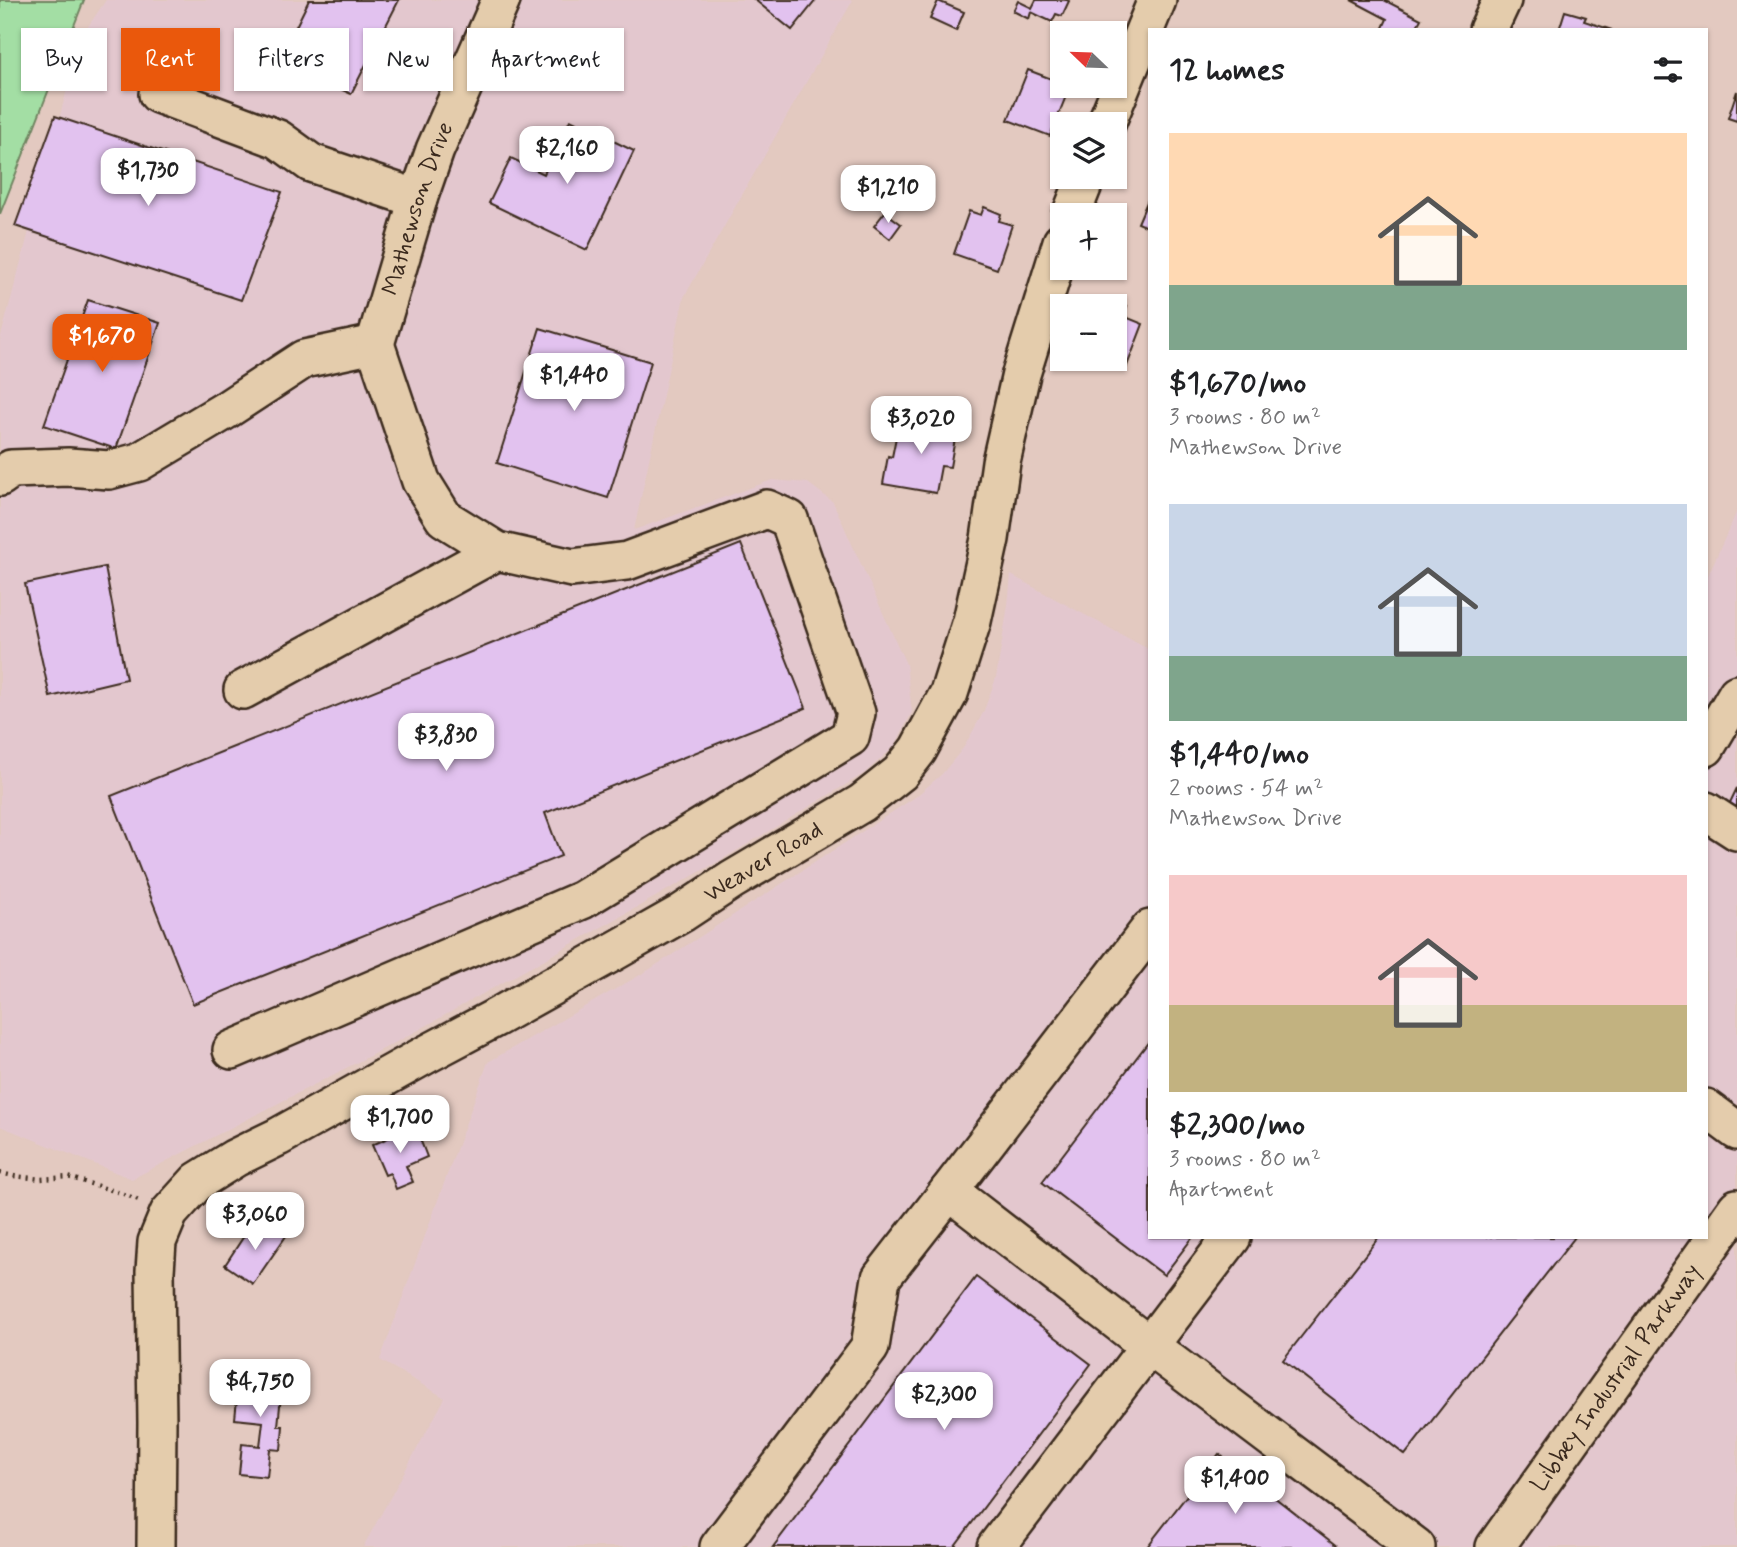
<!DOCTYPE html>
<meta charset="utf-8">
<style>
:root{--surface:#fff;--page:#f2f2f2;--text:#202124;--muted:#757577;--accent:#ea580c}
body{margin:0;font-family:Mynerve,sans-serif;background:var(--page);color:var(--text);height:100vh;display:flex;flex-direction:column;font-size:26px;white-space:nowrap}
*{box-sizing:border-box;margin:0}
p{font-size:23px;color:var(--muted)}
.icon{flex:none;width:38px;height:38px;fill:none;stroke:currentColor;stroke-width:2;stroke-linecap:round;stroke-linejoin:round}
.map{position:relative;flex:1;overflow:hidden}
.drawer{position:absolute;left:1148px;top:28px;width:560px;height:1211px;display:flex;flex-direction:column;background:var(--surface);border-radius:0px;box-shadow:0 2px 5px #0004}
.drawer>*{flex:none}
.guide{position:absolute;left:21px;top:28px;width:665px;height:63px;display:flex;gap:14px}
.needle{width:46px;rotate:293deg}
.buttons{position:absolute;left:1050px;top:21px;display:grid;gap:14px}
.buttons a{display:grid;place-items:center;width:77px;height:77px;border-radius:0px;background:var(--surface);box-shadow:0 2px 5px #0004;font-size:35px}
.price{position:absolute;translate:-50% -60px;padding:0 16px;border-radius:14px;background:#fff;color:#222;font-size:23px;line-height:46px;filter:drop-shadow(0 2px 4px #0008)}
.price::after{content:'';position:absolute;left:50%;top:42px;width:21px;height:16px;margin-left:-10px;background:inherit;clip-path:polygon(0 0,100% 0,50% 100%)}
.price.on{background:var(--accent);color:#fff}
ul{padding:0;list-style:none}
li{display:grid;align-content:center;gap:14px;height:371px;padding:0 21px}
li span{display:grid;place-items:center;height:217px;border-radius:0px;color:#555}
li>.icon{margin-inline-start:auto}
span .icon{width:126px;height:126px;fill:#fffc;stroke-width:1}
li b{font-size:30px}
h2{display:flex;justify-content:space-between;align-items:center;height:84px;padding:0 21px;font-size:30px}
.chip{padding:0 24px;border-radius:0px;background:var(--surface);box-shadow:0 2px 5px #0004;font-size:24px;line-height:63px}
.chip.on{background:var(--accent);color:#fff}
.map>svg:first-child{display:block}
</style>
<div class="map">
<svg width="1737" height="1547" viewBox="0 0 1737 1547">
<rect width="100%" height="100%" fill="#e3c9c0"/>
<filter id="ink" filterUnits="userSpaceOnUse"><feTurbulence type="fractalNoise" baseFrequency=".0143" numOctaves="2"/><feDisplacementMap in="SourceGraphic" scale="14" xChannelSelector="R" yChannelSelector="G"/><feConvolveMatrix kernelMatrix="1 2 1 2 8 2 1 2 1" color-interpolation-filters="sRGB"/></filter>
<g filter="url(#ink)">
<g fill="#e3c7ce">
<path d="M106 0H853L684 297 634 530 772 480 808 483 833 502 906 664 912 712 895 746 865 773 721 860 406 1037 132 1179 0 1126V340L81 37Z"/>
<path d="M1737 511V1547H363L445 1398 380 1360 488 1062 647 971 914 798 942 774 964 747 983 713 996 678 1008 605 1011 575 1150 650V1237H1706V580Z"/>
</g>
<path fill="#a3dea4" stroke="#6f8461" stroke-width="2" d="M0 0H84L0 214Z"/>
<g fill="#e2c2ef" stroke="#3b2a1e" stroke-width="2">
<path d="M309 0H399L351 94 279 61Z"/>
<path d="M755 0H816L792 30Z"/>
<path d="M1036 0H1067L1069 1 1062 16 1056 14 1052 22 1031 12 1029 19 1013 11 1018 1 1032 8Z"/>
<path d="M1351 0H1384L1421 19 1415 30H1382L1387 19Z"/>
<path d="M938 1 964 12 956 31 930 19Z"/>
<path d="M1565 11 1586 17 1584 21 1612 30H1559Z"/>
<path d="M1028 70 1062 83V86H1070L1050 136 1008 120Z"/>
<path d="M1737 91V121L1728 118Z"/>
<path d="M55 116 282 192 241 300 15 226Z"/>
<path d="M570 120 634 151 587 250 489 203 511 158 544 174Z"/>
<path d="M1150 195V228L1138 223Z"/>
<path d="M984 207 1001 214 999 221 1012 225 997 269 954 254 969 211 981 215Z"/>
<path d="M885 212 901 224 890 239 874 226Z"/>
<path d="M88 300 160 323 116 449 44 425Z"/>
<path d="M1111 300 1127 306 1123 316 1143 324 1125 371 1092 359H1115V306H1108Z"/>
<path d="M540 328 651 362 608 498 497 463Z"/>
<path d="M908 418 957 427 950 467 941 466 936 493 883 484 888 456 892 457 896 437 904 438Z"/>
<path d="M741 544 806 708 545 813 561 856 193 1004 111 796Z"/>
<path d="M105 567 126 679 50 697 25 584Z"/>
<path d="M1737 788V822L1724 815Z"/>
<path d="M1150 1040V1237H1193L1164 1275 1042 1182Z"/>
<path d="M415 1126 427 1157 406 1166 413 1182 396 1189 390 1173 385 1175 372 1145Z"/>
<path d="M266 1223 286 1236 253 1284 225 1265 250 1227 259 1233Z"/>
<path d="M1379 1237H1575L1405 1455 1283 1360Z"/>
<path d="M976 1277 1091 1364 954 1547H773Z"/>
<path d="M246 1370 283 1375 278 1426H283L281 1450 270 1449 267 1477 239 1474 242 1444 260 1446 263 1422 235 1419 238 1389 244 1390Z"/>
<path d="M1219 1454 1338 1547H1147Z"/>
</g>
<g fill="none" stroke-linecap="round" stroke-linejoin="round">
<g stroke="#3b2a1e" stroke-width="42">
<g id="minor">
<path d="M1488 30 1502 0"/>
<path d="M158 94 278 139 311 163 418 199"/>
<path d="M1106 124 1157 0"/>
<path d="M1071 215 1086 177"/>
<path id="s1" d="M375 344 418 199 435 150 501 0"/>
<path d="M0 477 11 469 68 467 109 470 139 462 226 410 304 359 375 344"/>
<path d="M243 690 497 551"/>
<path d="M1706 747 1737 694"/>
<path d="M1706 811 1737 831"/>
<path d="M232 1050 582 900 850 737 856 713 789 519 767 509 627 561 572 568 497 551 444 518 421 481 375 344"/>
<path d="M1706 1108 1737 1131"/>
<path d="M949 1191 1150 929"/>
<path id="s2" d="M156 1547 157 1423 155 1271 157 1242 169 1213 198 1181 235 1158 278 1137 427 1054 495 1018 615 951 682 913 732 880 862 803 900 773 918 750 949 693 972 621 990 539 1001 462 1021 374 1062 242"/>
<path d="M719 1547 870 1347 881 1278 949 1191 1148 1345 1416 1547"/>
<path d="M996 1547 1232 1237"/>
<path id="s3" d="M1495 1547 1737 1208"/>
</g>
</g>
<path stroke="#3b2a1e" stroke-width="4.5" stroke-dasharray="2 5" stroke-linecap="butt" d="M0 1173 14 1176 41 1179 68 1177 121 1193 139 1200"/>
<use href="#minor" stroke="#e4ccac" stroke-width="37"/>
</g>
</g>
<g text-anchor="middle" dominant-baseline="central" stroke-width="7" stroke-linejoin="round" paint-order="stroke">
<g font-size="24" fill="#3b2a1e" stroke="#e4ccac">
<text stroke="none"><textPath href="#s1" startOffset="142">Mathewson Drive</textPath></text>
<text stroke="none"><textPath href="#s2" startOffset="1029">Weaver Road</textPath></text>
<text stroke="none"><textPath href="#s3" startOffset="208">Libbey Industrial Parkway</textPath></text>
</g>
</g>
</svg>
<div class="buttons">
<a><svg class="needle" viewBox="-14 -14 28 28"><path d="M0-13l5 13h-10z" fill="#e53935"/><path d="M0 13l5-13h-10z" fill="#757577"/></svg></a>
<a><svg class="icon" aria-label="layers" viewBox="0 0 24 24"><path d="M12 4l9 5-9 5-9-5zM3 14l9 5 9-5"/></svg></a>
<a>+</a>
<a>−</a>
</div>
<b class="price" style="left:567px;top:186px">$2,160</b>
<b class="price" style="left:148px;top:208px">$1,730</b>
<b class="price" style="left:888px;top:225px">$1,210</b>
<b class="price on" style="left:102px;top:374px">$1,670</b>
<b class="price" style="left:574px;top:413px">$1,440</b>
<b class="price" style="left:921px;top:456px">$3,020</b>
<b class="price" style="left:446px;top:773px">$3,830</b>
<b class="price" style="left:400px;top:1155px">$1,700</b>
<b class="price" style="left:255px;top:1252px">$3,060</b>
<b class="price" style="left:260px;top:1419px">$4,750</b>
<b class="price" style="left:944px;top:1432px">$2,300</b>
<b class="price" style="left:1235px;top:1516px">$1,400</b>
<div class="guide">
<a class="chip">Buy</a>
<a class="chip on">Rent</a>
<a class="chip">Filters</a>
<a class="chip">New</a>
<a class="chip">Apartment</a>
</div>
<section class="drawer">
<h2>12 homes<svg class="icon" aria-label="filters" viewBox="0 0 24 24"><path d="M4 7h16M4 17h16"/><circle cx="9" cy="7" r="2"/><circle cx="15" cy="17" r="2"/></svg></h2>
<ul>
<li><span style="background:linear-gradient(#ffd9b3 70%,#7fa58c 0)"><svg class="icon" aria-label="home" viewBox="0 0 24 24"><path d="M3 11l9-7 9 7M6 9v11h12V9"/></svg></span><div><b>$1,670/mo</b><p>3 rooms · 80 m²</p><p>Mathewson Drive</p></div></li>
<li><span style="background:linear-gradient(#c9d6e8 70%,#7fa58c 0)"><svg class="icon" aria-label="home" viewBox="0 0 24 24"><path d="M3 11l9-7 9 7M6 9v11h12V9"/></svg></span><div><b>$1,440/mo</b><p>2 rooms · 54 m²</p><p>Mathewson Drive</p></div></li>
<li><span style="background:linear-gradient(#f6c9c9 60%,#c2b280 0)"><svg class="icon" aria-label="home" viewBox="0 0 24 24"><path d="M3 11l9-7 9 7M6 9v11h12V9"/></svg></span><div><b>$2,300/mo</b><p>3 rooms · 80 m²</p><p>Apartment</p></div></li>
</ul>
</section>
</div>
